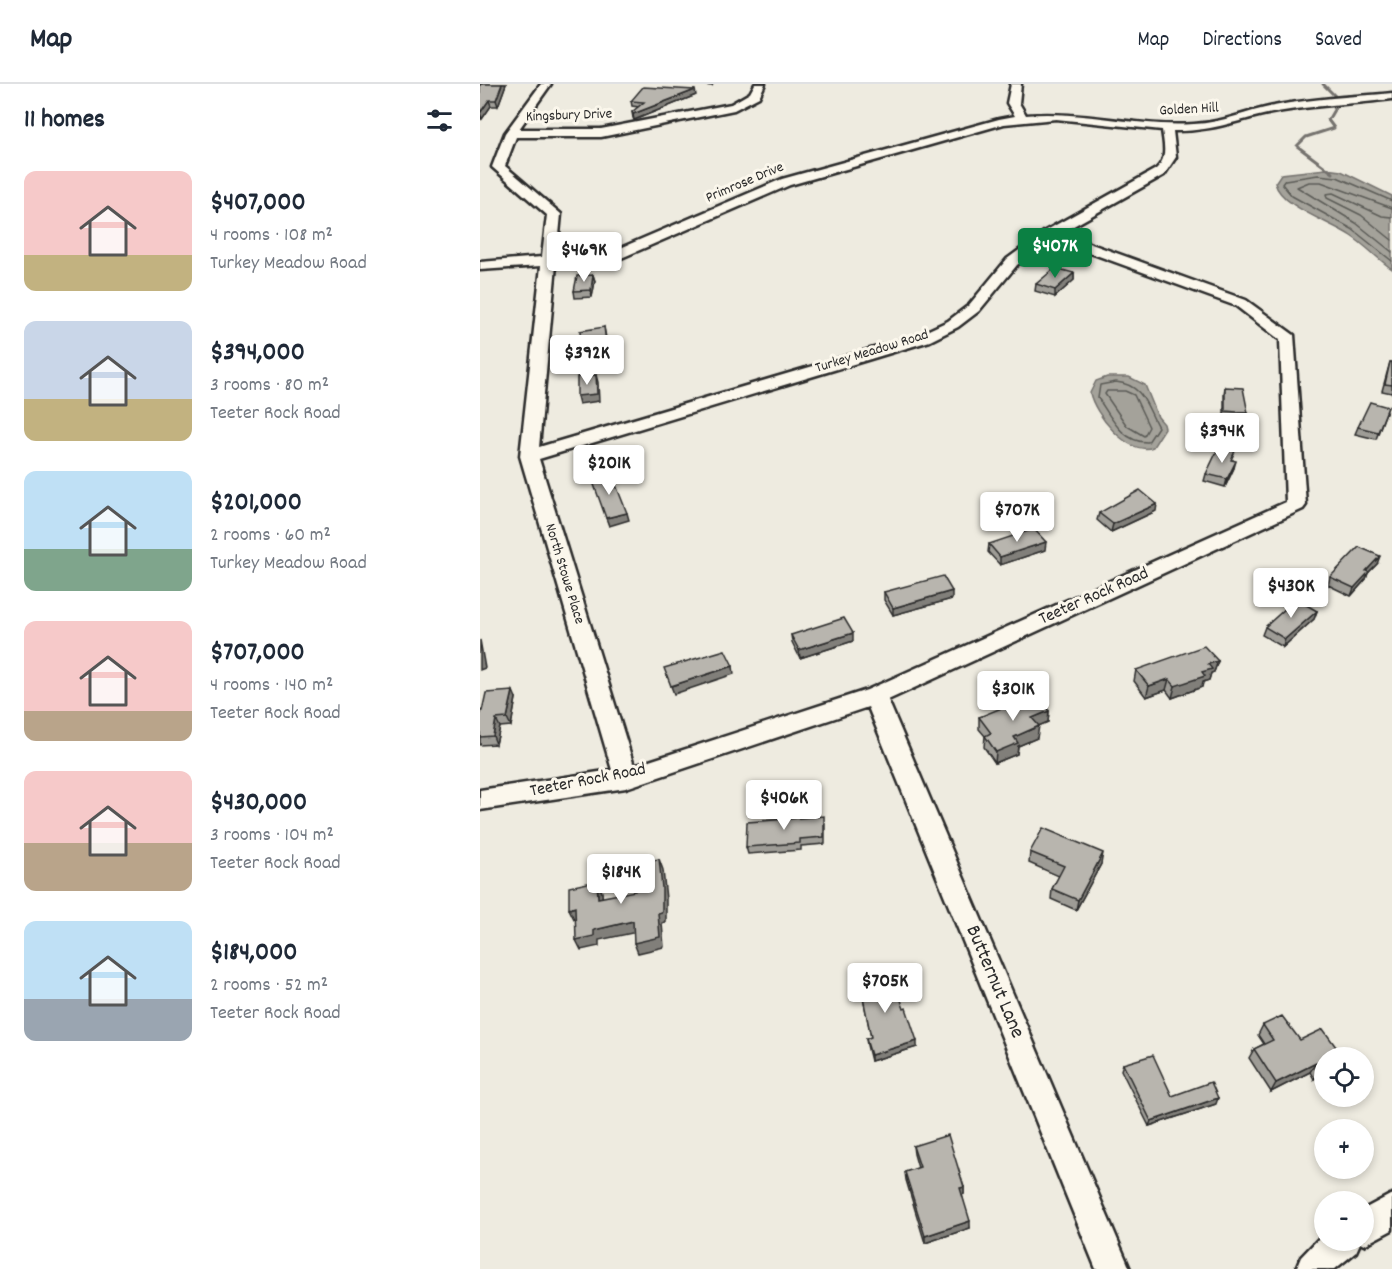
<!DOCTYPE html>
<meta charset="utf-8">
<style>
:root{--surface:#fff;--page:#f6f6f7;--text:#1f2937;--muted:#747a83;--line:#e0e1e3;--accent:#0b8043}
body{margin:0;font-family:Dekko,sans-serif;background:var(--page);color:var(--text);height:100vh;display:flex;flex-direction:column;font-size:22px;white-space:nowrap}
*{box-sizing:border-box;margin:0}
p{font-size:20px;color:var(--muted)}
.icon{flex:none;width:33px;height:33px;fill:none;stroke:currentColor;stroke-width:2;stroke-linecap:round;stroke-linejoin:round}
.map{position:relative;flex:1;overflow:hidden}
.sheet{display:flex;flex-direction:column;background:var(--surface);width:480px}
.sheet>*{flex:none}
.fabs{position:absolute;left:834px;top:963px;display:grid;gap:12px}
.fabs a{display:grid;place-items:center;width:60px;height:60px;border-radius:50%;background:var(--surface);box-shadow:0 3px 9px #0003;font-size:30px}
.price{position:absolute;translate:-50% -51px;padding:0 14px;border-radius:6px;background:#fff;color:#222;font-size:20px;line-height:39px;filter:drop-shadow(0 2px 3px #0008)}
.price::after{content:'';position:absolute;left:50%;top:36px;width:18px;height:14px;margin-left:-9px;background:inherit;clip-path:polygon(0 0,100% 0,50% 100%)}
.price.on{background:var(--accent);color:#fff}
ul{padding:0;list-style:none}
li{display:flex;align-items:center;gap:18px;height:150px;padding:0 24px}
li span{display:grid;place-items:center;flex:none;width:168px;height:120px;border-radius:12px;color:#555}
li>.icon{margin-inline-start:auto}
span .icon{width:72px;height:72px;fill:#fffc;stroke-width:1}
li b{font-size:26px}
h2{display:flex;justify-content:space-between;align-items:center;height:72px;padding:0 24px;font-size:26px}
header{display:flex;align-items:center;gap:36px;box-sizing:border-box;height:84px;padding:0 30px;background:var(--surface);border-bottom:2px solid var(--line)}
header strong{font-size:28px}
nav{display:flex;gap:33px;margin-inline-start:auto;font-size:21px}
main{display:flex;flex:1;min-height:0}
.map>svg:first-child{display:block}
</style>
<header>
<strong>Map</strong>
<nav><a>Map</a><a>Directions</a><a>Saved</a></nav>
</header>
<main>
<section class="sheet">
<h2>11 homes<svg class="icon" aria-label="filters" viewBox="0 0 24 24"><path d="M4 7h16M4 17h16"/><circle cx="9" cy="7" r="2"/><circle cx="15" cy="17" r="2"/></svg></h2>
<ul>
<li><span style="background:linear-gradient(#f6c9c9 70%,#c2b280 0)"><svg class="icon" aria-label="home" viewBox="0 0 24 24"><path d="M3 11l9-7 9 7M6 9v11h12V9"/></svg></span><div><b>$407,000</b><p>4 rooms · 108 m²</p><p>Turkey Meadow Road</p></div></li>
<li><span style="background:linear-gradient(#c9d6e8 65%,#c2b280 0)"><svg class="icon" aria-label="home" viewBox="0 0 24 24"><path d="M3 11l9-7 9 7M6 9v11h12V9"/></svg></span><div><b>$394,000</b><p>3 rooms · 80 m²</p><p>Teeter Rock Road</p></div></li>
<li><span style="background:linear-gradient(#bfe0f5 65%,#7fa58c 0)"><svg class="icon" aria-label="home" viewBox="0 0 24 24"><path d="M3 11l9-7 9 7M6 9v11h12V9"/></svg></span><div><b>$201,000</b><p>2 rooms · 60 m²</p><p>Turkey Meadow Road</p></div></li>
<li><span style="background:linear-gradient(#f6c9c9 75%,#b9a48a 0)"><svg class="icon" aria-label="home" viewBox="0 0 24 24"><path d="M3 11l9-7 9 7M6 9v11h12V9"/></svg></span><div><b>$707,000</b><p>4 rooms · 140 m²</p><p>Teeter Rock Road</p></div></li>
<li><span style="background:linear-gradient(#f6c9c9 60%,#b9a48a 0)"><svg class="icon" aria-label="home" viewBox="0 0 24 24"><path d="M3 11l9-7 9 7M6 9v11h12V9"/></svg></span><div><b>$430,000</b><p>3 rooms · 104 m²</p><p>Teeter Rock Road</p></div></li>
<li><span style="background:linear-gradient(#bfe0f5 65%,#9aa5b1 0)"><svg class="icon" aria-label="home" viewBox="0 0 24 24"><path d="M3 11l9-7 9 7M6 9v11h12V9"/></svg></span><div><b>$184,000</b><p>2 rooms · 52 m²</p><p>Teeter Rock Road</p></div></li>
</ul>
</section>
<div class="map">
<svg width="912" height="1185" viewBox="0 0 912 1185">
<rect width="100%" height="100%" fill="#eeebe0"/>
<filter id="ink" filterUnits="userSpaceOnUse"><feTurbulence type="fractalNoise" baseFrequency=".0167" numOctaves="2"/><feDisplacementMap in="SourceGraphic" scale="12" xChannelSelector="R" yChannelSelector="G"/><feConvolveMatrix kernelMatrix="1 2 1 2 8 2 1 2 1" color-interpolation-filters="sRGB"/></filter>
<g filter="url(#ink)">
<g fill="#a4a29a" stroke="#74726e" stroke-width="1.5">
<path d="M846 85 861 87 912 112V185C898 175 886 162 871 152 851 138 801 123 795 99L801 90Z"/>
<path d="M627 293H649L665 301 678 333 684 340 685 344 673 363C648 373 614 329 610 309L616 297Z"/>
</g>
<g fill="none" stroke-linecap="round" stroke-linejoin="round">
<g stroke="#5b5b57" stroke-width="1.5">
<path d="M912 117 857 93 838 91 805 96 802 100 812 112 872 145 912 177"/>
<path d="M912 124 841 98H829L817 103 876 139 912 168"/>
<path d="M912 133 902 132 853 109 846 110 847 114 881 131 912 156"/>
<path d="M636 298C664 301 666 322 678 343L668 358C642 359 631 333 618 314L620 301Z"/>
<path d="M627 307H645L654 311 669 343 664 352 647 342 625 310Z"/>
</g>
<g stroke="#74726e" stroke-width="3">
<path d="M843 0 858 15"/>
<path d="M853 89 817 62 826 53 854 44 848 36 855 24"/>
</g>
<g stroke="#2b2b2b" stroke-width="5">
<g id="street">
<path d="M61 0H71L39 45H121L251 20 270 9 275 0H285L279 13 254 26 121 53H36L25 82 81 130 77 172 131 168 302 95 519 35 535 32 527 19 531 0H541L539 19 546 31C602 26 658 44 714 40 742 39 767 27 794 22 832 14 873 13 912 9V15C874 20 835 21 797 28 759 35 734 48 693 47L696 73 684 91 581 149 766 216 814 251 826 421 823 425 408 616 650 1185H616L388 623 146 704 0 726V706L132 686 40 372 61 182 0 186V178L62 173 67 131 12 83 25 49ZM576 35 682 46C684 61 688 74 676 85L565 147 527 175 489 221 468 237 438 251 59 363 76 181 139 175 310 101 524 40ZM572 155 756 222 800 256 806 418 387 606 154 682 59 375 450 257 478 243 499 227 537 181Z"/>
<path d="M912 1110V1146L884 1161 880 1159 876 1168 855 1185H816L821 1173 844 1149V1156H884V1125Z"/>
</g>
</g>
<use href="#street" fill="#fbf7ec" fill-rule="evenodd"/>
</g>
<g fill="#9e9c96" stroke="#2b2b2b" stroke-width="1.5">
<path d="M0 0H26L18 22H11L2 35H0Z"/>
<path d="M213 0H233L232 2Z"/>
<path d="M216 11 154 36 153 34 152 28 159 23 152 22 151 17Z"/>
<path d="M594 189V196L575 213 555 207 556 200Z"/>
<path d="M113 191 115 197 112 213 95 214 94 207Z"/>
<path d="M910 278H912V309L902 307Z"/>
<path d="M745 303 768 329 766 336 744 334V310Z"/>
<path d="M908 323 896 355 875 350 878 343Z"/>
<path d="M753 376 754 384 745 403 724 397 726 390Z"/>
<path d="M676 427 631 448 617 436 619 429Z"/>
<path d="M509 460 565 466 520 481 508 468Z"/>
<path d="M897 480 888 489 886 495 871 512 848 501 850 493Z"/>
<path d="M404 508 472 515 413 531 404 516Z"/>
<path d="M837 527 834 535 803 563 782 551 785 543Z"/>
<path d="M311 551 373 557 320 574 312 558Z"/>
<path d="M738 577 734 588 731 589 729 596 723 598 722 603 692 614 686 606 666 613 654 597 656 586Z"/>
<path d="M36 614 31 642 20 643 16 660 0 661V627Z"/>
<path d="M569 627 568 638 558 642 557 654 538 662 537 670 515 679 504 663 505 652 499 645V633Z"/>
<path d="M345 739V760L321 762V766L268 770 266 763Z"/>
<path d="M550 768 621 780 596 826 571 815 572 805 579 792 549 779Z"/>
<path d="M379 894 415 912 437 963 391 977 387 961 386 955 391 953Z"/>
<path d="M783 941 820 956 844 990 834 995 830 988 791 1008 769 974 774 965 784 960 778 951Z"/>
<path d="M643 980 692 1012 736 1020 669 1042 641 986Z"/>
<path d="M433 1062 484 1103V1110L482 1111 490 1144 445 1159 426 1096 425 1088 438 1084 434 1070Z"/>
</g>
<g fill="#817f7a" stroke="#2b2b2b" stroke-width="1.5">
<path d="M22 0H26L18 22 16 16Z"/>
<path d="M215 6 216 11 154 36 153 30Z"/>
<path d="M9 16 11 22 2 35 0 29Z"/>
<path d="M594 189V196L575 213V206Z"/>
<path d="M113 191 115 197 112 213 111 206Z"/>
<path d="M124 243 128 265 103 271 101 264Z"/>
<path d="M116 291 118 298 119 317 99 320 97 312Z"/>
<path d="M756 377 754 384 745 403 747 395Z"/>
<path d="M677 420 676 427 631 448 633 440Z"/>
<path d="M147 429 149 436 129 442 126 434Z"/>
<path d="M566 458 565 466 520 481V473Z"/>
<path d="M900 472 897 480 888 489 886 495 871 512 874 504 886 487Z"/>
<path d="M472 507V515L413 531V524Z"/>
<path d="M837 527 834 535 803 563 805 555Z"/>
<path d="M373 549V557L320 574 319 566Z"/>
<path d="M0 556 5 584 0 586Z"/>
<path d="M738 577 734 588 731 589 729 596 723 598 722 603 692 614 695 602 722 588 728 580Z"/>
<path d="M253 582 254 590 194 610 191 602Z"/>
<path d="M689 595 686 606 666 613 669 602Z"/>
<path d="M33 607 36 614 31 642 27 634Z"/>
<path d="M569 627 568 638 551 645 552 634Z"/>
<path d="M16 635 20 643 16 660 13 652Z"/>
<path d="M559 642 557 654 538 662 537 670 515 679 516 668 534 653Z"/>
<path d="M623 769 621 780 596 826 598 816Z"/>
<path d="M179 775 183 786 186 815V838L182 839 184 863 158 869 154 859 178 829Z"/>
<path d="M117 797 122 808 123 825 118 814Z"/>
<path d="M95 823 100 834 94 835 89 825Z"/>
<path d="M153 837 157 848 119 856V862L101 866 96 856 114 846Z"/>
<path d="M437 957V963L391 977V971Z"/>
<path d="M836 979 830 988 791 1008 796 999Z"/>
<path d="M844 984V990L834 995 840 986Z"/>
<path d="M738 1014 736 1020 669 1042 671 1037Z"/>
<path d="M484 1103V1110L480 1112V1104Z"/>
<path d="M490 1137V1144L445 1159V1152Z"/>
</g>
<g fill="#b8b5ae" stroke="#2b2b2b" stroke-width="1.5">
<path d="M0 0H22L16 16H9L0 29Z"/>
<path d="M163 3 215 6 153 30 152 28 164 18 151 17Z"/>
<path d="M575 184 594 189 575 206 556 200Z"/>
<path d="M113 191 111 206 94 207 97 192Z"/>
<path d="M124 243 126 258 101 264 100 247Z"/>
<path d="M910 278H912V301L905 300Z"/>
<path d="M116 291 117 310 97 312V293Z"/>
<path d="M745 303 763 304 768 329 745 327Z"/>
<path d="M890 318 908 323 898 348 878 343Z"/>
<path d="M739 363 755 367 751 376 756 377 747 395 726 390Z"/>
<path d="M132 391 147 429 126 434 112 395Z"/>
<path d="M660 406 677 420 633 440 619 429Z"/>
<path d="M554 445 566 458 520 473 509 460Z"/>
<path d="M879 463 900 472 886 487 889 488 874 504 850 493Z"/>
<path d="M463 492 472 507 413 524 404 508Z"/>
<path d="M816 515 837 527 805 555 785 543Z"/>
<path d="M364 534 373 549 319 566 311 551Z"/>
<path d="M724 562 738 577 728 580 732 585 722 588 725 592 695 602 689 595 669 602 656 586Z"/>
<path d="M245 566 253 582 191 602 184 584Z"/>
<path d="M33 607 27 634 16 635 13 652 0 653V627H2L6 609Z"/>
<path d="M556 610 569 627 552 634 559 642 534 653 538 659 516 668 505 652 511 649 499 633Z"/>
<path d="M344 732V753L320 755V759L266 763 267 738Z"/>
<path d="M563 744 623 769 598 816 572 805 584 782 550 768Z"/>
<path d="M179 775 182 804V828L178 829 180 853 154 859 153 837 114 846V852L96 856 95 823 89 825V803L117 797 118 814 155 807 153 781Z"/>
<path d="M407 886 415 912 419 910 424 925 426 924 437 957 391 971 386 955 391 953 379 894Z"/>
<path d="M802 932 820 956 843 945 864 974H844V984L840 986 836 979 796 999 774 965 793 956 783 941Z"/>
<path d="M673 971 692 1012 731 998 738 1014 671 1037 643 980Z"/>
<path d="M468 1051 484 1103 480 1104 490 1137 445 1152 425 1088 440 1083 433 1062Z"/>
</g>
</g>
<g text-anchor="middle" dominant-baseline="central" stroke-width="6" stroke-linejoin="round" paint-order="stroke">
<g font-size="15" fill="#2b2b2b" stroke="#fbf7ec">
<text transform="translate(709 26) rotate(-3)">Golden Hill</text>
<text transform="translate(89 32) rotate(-2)">Kingsbury Drive</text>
<text transform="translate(265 99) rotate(-23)">Primrose Drive</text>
<text transform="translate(392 268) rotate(-17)">Turkey Meadow Road</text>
<text transform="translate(84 490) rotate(73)">North Stowe Place</text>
</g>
<g font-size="18" fill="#2b2b2b" stroke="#fbf7ec">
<text transform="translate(614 513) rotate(-24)">Teeter Rock Road</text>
<text transform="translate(108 697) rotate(-11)">Teeter Rock Road</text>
</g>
<g font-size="21" fill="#2b2b2b" stroke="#fbf7ec">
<text transform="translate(514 898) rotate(67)">Butternut Lane</text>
</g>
</g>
</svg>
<div class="fabs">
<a><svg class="icon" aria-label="locate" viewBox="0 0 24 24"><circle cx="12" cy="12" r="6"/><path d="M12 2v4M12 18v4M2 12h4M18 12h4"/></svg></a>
<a>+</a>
<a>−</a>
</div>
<b class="price on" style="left:575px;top:195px">$407K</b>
<b class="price" style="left:104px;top:199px">$469K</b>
<b class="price" style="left:107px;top:302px">$392K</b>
<b class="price" style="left:742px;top:380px">$394K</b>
<b class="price" style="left:129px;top:412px">$201K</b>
<b class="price" style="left:537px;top:459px">$707K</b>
<b class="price" style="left:811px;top:535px">$430K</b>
<b class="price" style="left:533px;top:638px">$301K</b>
<b class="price" style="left:304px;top:747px">$406K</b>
<b class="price" style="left:141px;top:821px">$184K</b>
<b class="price" style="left:405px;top:930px">$705K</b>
</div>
</main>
